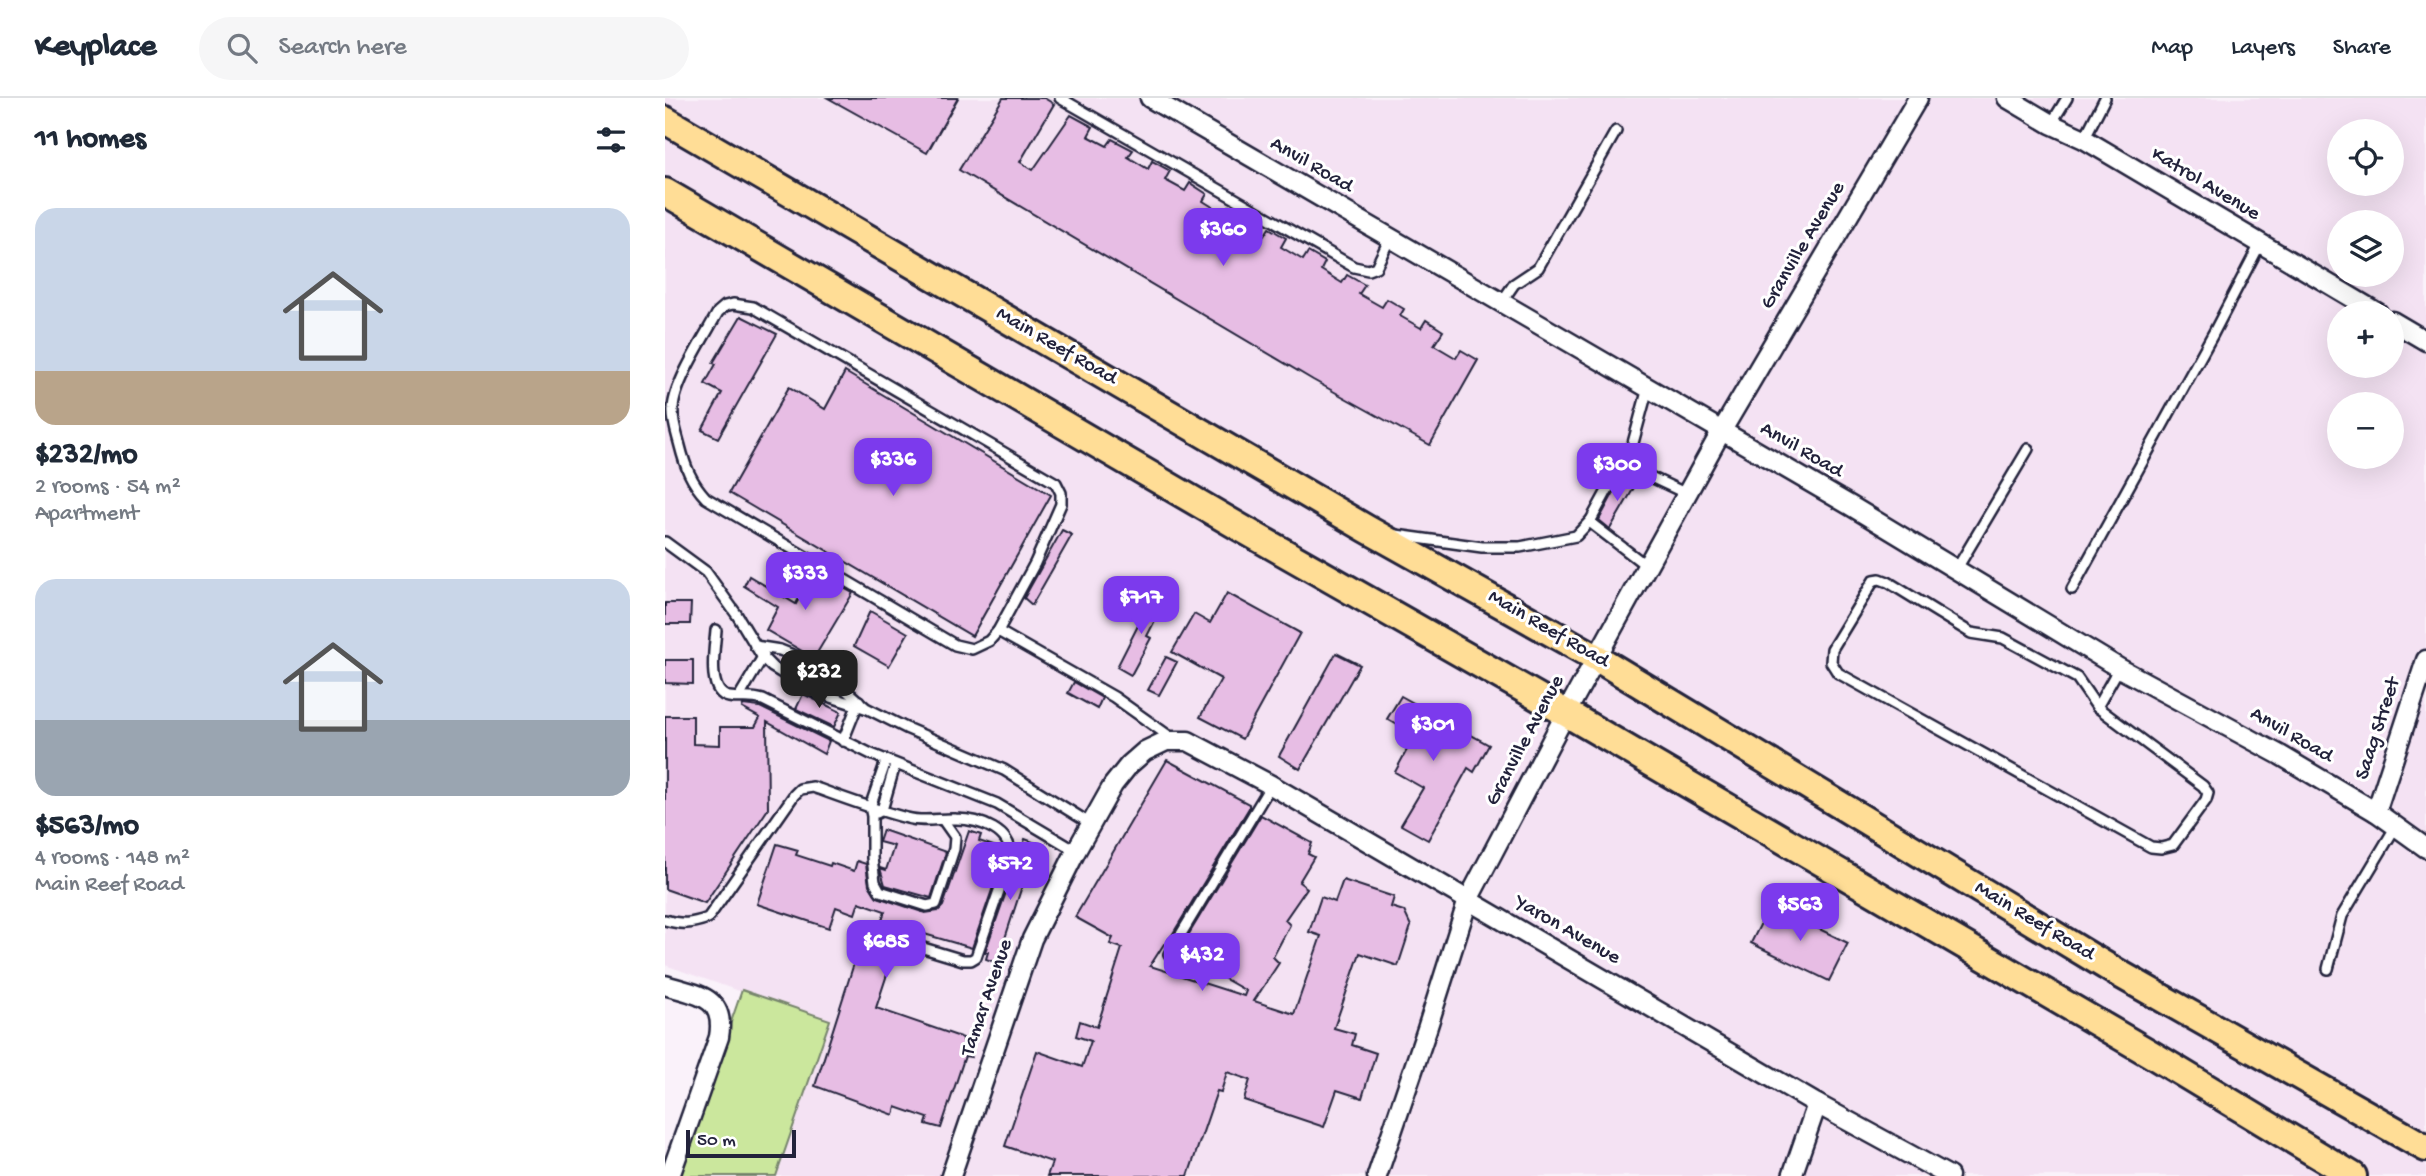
<!DOCTYPE html>
<meta charset="utf-8">
<style>
:root{--surface:#fff;--page:#f6f6f7;--text:#1f2937;--muted:#747a83;--line:#e0e1e3;--accent:#7c3aed}
body{margin:0;font-family:"Gochi Hand",sans-serif;background:var(--page);color:var(--text);height:100vh;display:flex;flex-direction:column;font-size:26px;white-space:nowrap}
*{box-sizing:border-box;margin:0}
p{font-size:23px;color:var(--muted)}
.icon{flex:none;width:38px;height:38px;fill:none;stroke:currentColor;stroke-width:2;stroke-linecap:round;stroke-linejoin:round}
.map{position:relative;flex:1;overflow:hidden}
.details{display:flex;flex-direction:column;background:var(--surface);width:665px}
.details>*{flex:none}
.fabs{position:absolute;left:1662px;top:21px;display:grid;gap:14px}
.fabs a{display:grid;place-items:center;width:77px;height:77px;border-radius:50%;background:var(--surface);box-shadow:0 7px 28px #0002;font-size:35px}
.scale{position:absolute;left:21px;bottom:18px;width:110px;box-sizing:border-box;padding-left:7px;border:4px solid #22223b;border-top:0;font-size:19px;line-height:24px;white-space:nowrap;color:#22223b;-webkit-text-stroke:5px #fff;paint-order:stroke}
.price{position:absolute;translate:-50% -60px;padding:0 16px;border-radius:14px;background:var(--accent);color:#fff;font-size:23px;line-height:46px;filter:drop-shadow(0 2px 4px #0008)}
.price::after{content:'';position:absolute;left:50%;top:42px;width:21px;height:16px;margin-left:-10px;background:inherit;clip-path:polygon(0 0,100% 0,50% 100%)}
.price.selected{background:#222;color:#fff}
ul{padding:0;list-style:none}
li{display:grid;align-content:center;gap:14px;height:371px;padding:0 35px}
li span{display:grid;place-items:center;height:217px;border-radius:21px;color:#555}
li>.icon{margin-inline-start:auto}
span .icon{width:126px;height:126px;fill:#fffc;stroke-width:1}
li b{font-size:30px}
h2{display:flex;justify-content:space-between;align-items:center;height:84px;padding:0 35px;font-size:30px}
header{display:flex;align-items:center;gap:42px;box-sizing:border-box;height:98px;padding:0 35px;background:var(--surface);border-bottom:2px solid var(--line)}
header strong{font-size:33px}
nav{display:flex;gap:38px;margin-inline-start:auto;font-size:24px}
.search{width:490px;height:63px;background:var(--page);display:flex;align-items:center;gap:18px;box-sizing:border-box;padding:0 24px;border-radius:38px;color:var(--muted);font-size:26px}
main{display:flex;flex:1;min-height:0}
.map>svg:first-child{display:block}
</style>
<header>
<strong>Keyplace</strong>
<div class="search"><svg class="icon" aria-label="search" viewBox="0 0 24 24"><circle cx="10" cy="10" r="6"/><path d="M15 15l6 6"/></svg>Search here</div>
<nav><a>Map</a><a>Layers</a><a>Share</a></nav>
</header>
<main>
<section class="details">
<h2>11 homes<svg class="icon" aria-label="filters" viewBox="0 0 24 24"><path d="M4 7h16M4 17h16"/><circle cx="9" cy="7" r="2"/><circle cx="15" cy="17" r="2"/></svg></h2>
<ul>
<li><span style="background:linear-gradient(#c9d6e8 75%,#b9a48a 0)"><svg class="icon" aria-label="home" viewBox="0 0 24 24"><path d="M3 11l9-7 9 7M6 9v11h12V9"/></svg></span><div><b>$232/mo</b><p>2 rooms · 54 m²</p><p>Apartment</p></div></li>
<li><span style="background:linear-gradient(#c9d6e8 65%,#9aa5b1 0)"><svg class="icon" aria-label="home" viewBox="0 0 24 24"><path d="M3 11l9-7 9 7M6 9v11h12V9"/></svg></span><div><b>$563/mo</b><p>4 rooms · 148 m²</p><p>Main Reef Road</p></div></li>
</ul>
</section>
<div class="map">
<svg width="1761" height="1078" viewBox="0 0 1761 1078">
<rect width="100%" height="100%" fill="#faf2fa"/>
<filter id="ink" filterUnits="userSpaceOnUse"><feTurbulence type="fractalNoise" baseFrequency=".0143" numOctaves="2"/><feDisplacementMap in="SourceGraphic" scale="14" xChannelSelector="R" yChannelSelector="G"/><feConvolveMatrix kernelMatrix="1 2 1 2 8 2 1 2 1" color-interpolation-filters="sRGB"/></filter>
<g filter="url(#ink)">
<path fill="#f4e2f3" fill-rule="evenodd" d="M0 0H1761V1078H109L159 923 0 867ZM1675 33H1727V86H1675ZM1675 124H1727V177H1675ZM1675 215H1727V268H1675ZM1675 306H1727V359H1675Z"/>
<path fill="#cbe79d" stroke="#76846c" stroke-width="2" d="M77 892 165 922 111 1078H13Z"/>
<g fill="#e7bde4" stroke="#22223b" stroke-width="2">
<path d="M163 0H293L262 55Z"/>
<path d="M338 0H379L389 6 355 64 368 72 406 17 428 29 423 38 442 48 447 41 468 52 463 59 483 71 487 63 505 73 500 82 520 93 525 85 542 96 538 103 559 116 564 108 581 118 577 125 599 138 604 130 621 140 616 149 638 162 643 154 660 164 656 172 677 185 682 177 700 187 694 196 717 209 722 201 739 211 735 218 756 230 761 222 778 233 769 247 791 260 796 252 813 262 765 347 648 282 294 72Z"/>
<path d="M76 218 112 236 53 340 37 332 57 295 40 286 51 266 48 265Z"/>
<path d="M180 274 386 397 307 538 64 395 124 289 160 311Z"/>
<path d="M956 381 970 388 945 431 934 422Z"/>
<path d="M397 432 407 437 367 507 359 500Z"/>
<path d="M148 473 188 495 149 560 101 532 113 509 79 488 84 478 131 506Z"/>
<path d="M490 494 501 501 482 538 486 540 466 577 452 569Z"/>
<path d="M562 495 635 535 577 641 535 619 556 581 507 554 529 516 545 525Z"/>
<path d="M0 505H26L25 526H0Z"/>
<path d="M205 513 243 535 224 568 189 548Z"/>
<path d="M671 555 695 567 635 671 614 658Z"/>
<path d="M501 559 512 564 494 597 483 592Z"/>
<path d="M0 562H28V586L0 585Z"/>
<path d="M409 584 437 600 432 611 403 595Z"/>
<path d="M138 596 176 614 169 629 131 611Z"/>
<path d="M736 598 824 647 809 674 803 670 763 742 736 727 758 690 730 674 750 637 722 621Z"/>
<path d="M78 607 95 609 164 643 159 656 102 624 103 711 40 805 0 791V618H28V646L55 647V629H90L95 620 77 610Z"/>
<path d="M502 662 584 706V710L501 847 499 846 485 868 579 898 581 893 513 854 596 717 647 745 643 756 649 759 634 784 642 790 620 822 625 827 608 859 614 865 589 903 629 916 656 838 644 834 656 799 670 804 678 782 729 799 726 809 739 813 746 828 733 868 695 855 669 930 690 936 687 947 711 955 697 1000 672 992 659 1029 579 1002 585 982 562 974 556 994 552 993 523 1078H382L387 1064 340 1048 372 953 417 969 426 943 411 938 415 923 432 929 457 850 445 846 448 840 410 819Z"/>
<path d="M218 732 281 754 266 800 220 787 215 770 221 772 229 748 214 744Z"/>
<path d="M304 733 316 737 314 743 337 751 338 760 307 850 232 828 230 834 220 832 215 838 217 844 231 849 211 910 298 940V944L308 946 306 959 300 958 276 1030 261 1026 263 1020 231 1009 229 1017 150 988 191 859 203 864 220 813 194 804 190 816 171 809 164 830 92 806 112 746 133 752 131 757 165 768 166 765 189 773 192 763 201 766 204 787 212 799 260 815 273 813 278 808Z"/>
<path d="M360 741 371 745 332 865 321 861 323 854H320L352 763V756L355 757Z"/>
<path d="M1105 807 1183 845 1164 883 1086 845Z"/>
</g>
<g fill="none" stroke-linecap="round" stroke-linejoin="round">
<g stroke="#22223b" stroke-width="14">
<g id="lane">
<path d="M395 0 689 169 703 172 711 169 725 140"/>
<path d="M1386 26 1402 0"/>
<path d="M1419 41 1440 0"/>
<path d="M836 205 849 186 873 170 951 33"/>
<path d="M68 206 88 209 391 385 396 395V406L370 465 333 533 324 543 307 551 290 547 41 400C26 384 20 368 15 348 12 336 7 323 8 311 9 285 40 238 53 214L60 208Z"/>
<path d="M983 290 968 345 926 422 927 426 983 469"/>
<path d="M958 366 1022 396"/>
<path d="M731 437 817 449H855L911 438 926 422"/>
<path d="M0 444 41 474 72 517 98 560 107 569 145 592 200 610"/>
<path d="M1291 472 1363 351"/>
<path d="M1215 481 1223 484 1306 535 1338 540 1412 580 1432 609 1538 688 1543 695 1541 702 1508 747 1496 750 1486 749 1173 575 1166 564 1167 551 1209 482Z"/>
<path d="M1407 491 1548 236 1595 146"/>
<path d="M51 532C50 548 41 595 64 599 76 601 86 598 98 602L206 656 332 706 411 753"/>
<path d="M333 533 449 599 508 641"/>
<path d="M90 548 115 552 135 560 164 577 201 610 241 630 339 672 426 726"/>
<path d="M74 599 99 557"/>
<path d="M1432 609 1454 570"/>
<path d="M178 643 194 603"/>
<path d="M221 663 205 709 207 718V760L210 784 215 793 262 808 271 806 289 751 290 739 278 722"/>
<path d="M212 715 217 712 230 667"/>
<path d="M0 822C17 827 26 826 43 820L129 697 135 691 148 689C179 700 210 712 242 720 259 725 274 720 291 721 314 721 349 733 345 761L311 859 306 862H298L222 839"/>
<path d="M504 856 606 687"/>
<path d="M1663 871 1677 818 1731 728"/>
</g>
</g>
<g stroke="#22223b" stroke-width="23">
<g id="street">
<path d="M485 0 1186 408 1454 570 1615 657 1711 714 1761 750"/>
<path d="M1342 0 1386 26 1419 41 1713 215"/>
<path d="M1727 223 1761 243"/>
<path d="M1711 714 1761 562"/>
<path d="M0 887C31 897 61 897 54 939L5 1078"/>
<path d="M286 1078 367 841 411 753 448 687 464 667 480 653 501 643H523L606 687 1152 1006 1284 1078"/>
<path d="M712 1078 762 931 803 802 901 615 1056 334 1253 0"/>
<path d="M1127 1078 1152 1006"/>
</g>
</g>
<g stroke="#22223b" stroke-width="32">
<g id="primary">
<path d="M0 22 702 431 932 560 1446 871 1761 1050"/>
<path d="M0 94 576 430 901 615 1486 956 1688 1078"/>
</g>
</g>
<use href="#lane" stroke="#fff" stroke-width="9"/>
<use href="#street" stroke="#fff" stroke-width="18"/>
<use href="#primary" stroke="#ffdd96" stroke-width="26"/>
</g>
</g>
<g text-anchor="middle" dominant-baseline="central" stroke-width="6" stroke-linejoin="round" paint-order="stroke">
<g font-size="21" fill="#22223b" stroke="#fff">
<text transform="translate(646 68) rotate(30)">Anvil Road</text>
<text transform="translate(1540 87) rotate(31)">Katrol Avenue</text>
<text transform="translate(1139 148) rotate(-59)">Granville Avenue</text>
<text transform="translate(391 249) rotate(30)">Main Reef Road</text>
<text transform="translate(1136 353) rotate(30)">Anvil Road</text>
<text transform="translate(883 532) rotate(30)">Main Reef Road</text>
<text transform="translate(1714 631) rotate(-72)">Saag Street</text>
<text transform="translate(1626 638) rotate(30)">Anvil Road</text>
<text transform="translate(861 643) rotate(-62)">Granville Avenue</text>
<text transform="translate(1369 824) rotate(31)">Main Reef Road</text>
<text transform="translate(902 833) rotate(30)">Yaron Avenue</text>
<text transform="translate(323 900) rotate(-71)">Tamar Avenue</text>
</g>
</g>
</svg>
<div class="fabs">
<a><svg class="icon" aria-label="locate" viewBox="0 0 24 24"><circle cx="12" cy="12" r="6"/><path d="M12 2v4M12 18v4M2 12h4M18 12h4"/></svg></a>
<a><svg class="icon" aria-label="layers" viewBox="0 0 24 24"><path d="M12 4l9 5-9 5-9-5zM3 14l9 5 9-5"/></svg></a>
<a>+</a>
<a>−</a>
</div>
<div class="scale">50 m</div>
<b class="price" style="left:558px;top:170px">$360</b>
<b class="price" style="left:228px;top:400px">$336</b>
<b class="price" style="left:952px;top:405px">$300</b>
<b class="price" style="left:140px;top:514px">$333</b>
<b class="price" style="left:476px;top:538px">$717</b>
<b class="price selected" style="left:154px;top:612px">$232</b>
<b class="price" style="left:768px;top:665px">$301</b>
<b class="price" style="left:345px;top:804px">$572</b>
<b class="price" style="left:1135px;top:845px">$563</b>
<b class="price" style="left:221px;top:882px">$685</b>
<b class="price" style="left:537px;top:895px">$432</b>
</div>
</main>
